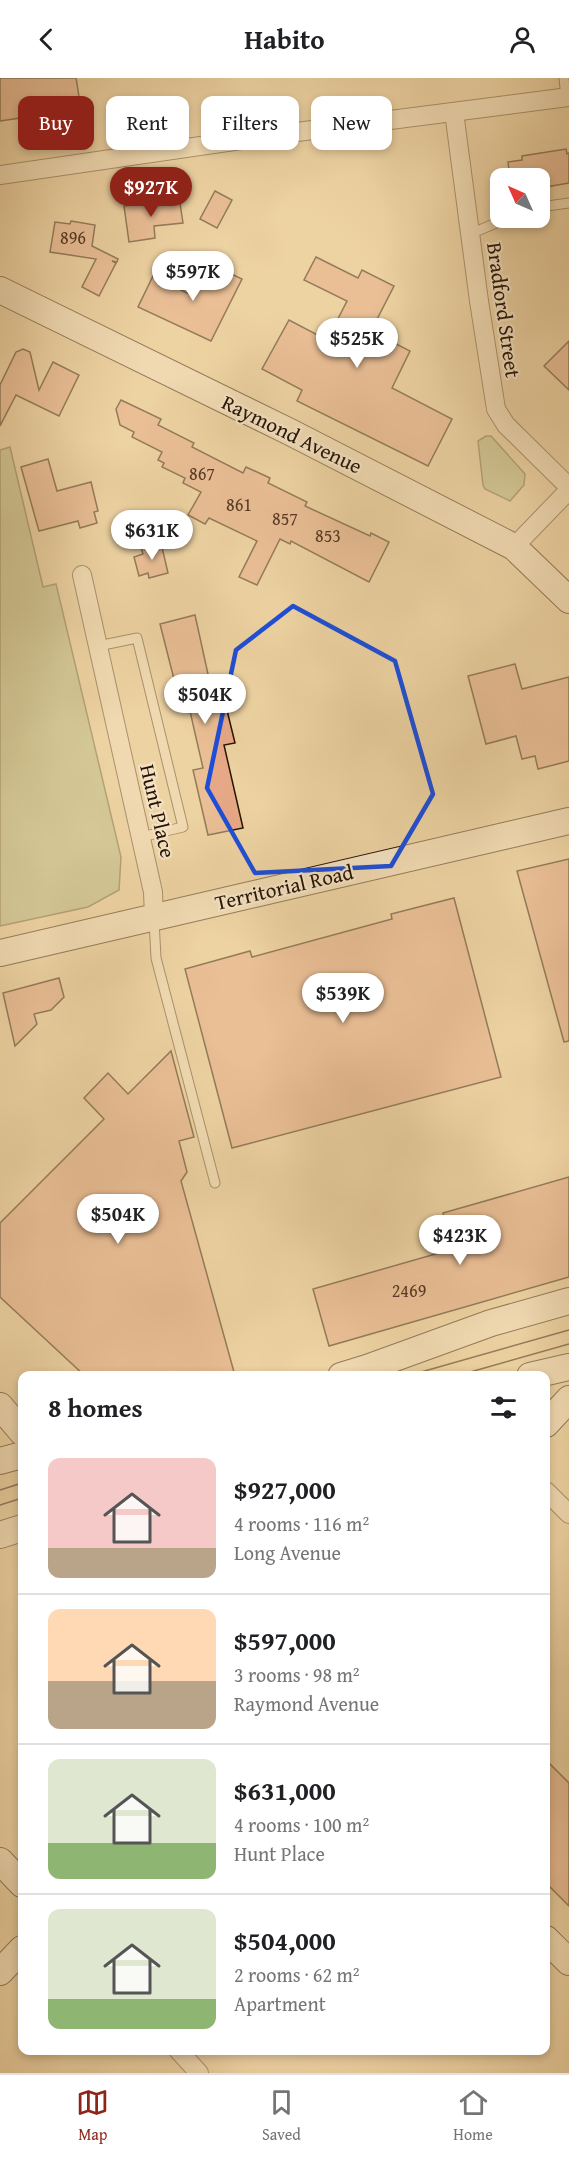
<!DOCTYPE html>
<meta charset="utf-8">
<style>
:root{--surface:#fff;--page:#f2f2f2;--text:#202124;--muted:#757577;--line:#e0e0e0;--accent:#8f2418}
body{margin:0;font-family:"Gentium Book Plus",serif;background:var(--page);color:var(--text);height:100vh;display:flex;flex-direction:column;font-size:22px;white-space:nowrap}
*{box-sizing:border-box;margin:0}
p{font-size:20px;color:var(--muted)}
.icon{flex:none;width:33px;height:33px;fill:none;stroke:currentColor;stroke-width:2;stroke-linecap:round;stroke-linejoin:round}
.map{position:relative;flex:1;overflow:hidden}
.drawer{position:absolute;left:18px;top:1293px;width:532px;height:684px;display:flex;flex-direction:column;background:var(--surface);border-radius:12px;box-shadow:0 3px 9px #0003}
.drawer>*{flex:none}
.hud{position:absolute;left:18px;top:18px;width:534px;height:54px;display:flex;gap:12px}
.needle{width:39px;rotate:315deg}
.fabs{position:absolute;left:490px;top:90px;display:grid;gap:12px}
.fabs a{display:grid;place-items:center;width:60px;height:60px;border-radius:12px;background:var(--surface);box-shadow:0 3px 9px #0003;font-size:30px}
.price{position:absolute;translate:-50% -51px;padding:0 14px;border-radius:21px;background:#fff;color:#222;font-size:20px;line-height:39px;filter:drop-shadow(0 2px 3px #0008)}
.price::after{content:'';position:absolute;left:50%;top:36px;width:18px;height:14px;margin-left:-9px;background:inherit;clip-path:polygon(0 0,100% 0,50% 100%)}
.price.on{background:var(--accent);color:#fff}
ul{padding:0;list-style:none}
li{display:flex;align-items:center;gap:18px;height:150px;padding:0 30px}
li+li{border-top:2px solid var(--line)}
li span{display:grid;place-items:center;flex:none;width:168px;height:120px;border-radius:12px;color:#555}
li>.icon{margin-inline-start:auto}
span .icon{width:72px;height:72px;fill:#fffc;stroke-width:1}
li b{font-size:26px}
h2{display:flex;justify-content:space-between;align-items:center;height:72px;padding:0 30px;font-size:26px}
.pill{padding:0 21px;border-radius:12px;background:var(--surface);box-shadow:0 3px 9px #0003;font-size:21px;line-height:54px}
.pill.on{background:var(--accent);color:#fff}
header{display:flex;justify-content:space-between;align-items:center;height:78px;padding:0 30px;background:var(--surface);font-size:27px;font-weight:800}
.tab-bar{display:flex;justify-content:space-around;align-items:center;height:84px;border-top:2px solid var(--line);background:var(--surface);font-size:16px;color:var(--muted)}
.tab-bar a{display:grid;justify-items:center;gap:3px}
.tab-bar .on{color:var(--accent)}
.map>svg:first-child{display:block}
</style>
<header><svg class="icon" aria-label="back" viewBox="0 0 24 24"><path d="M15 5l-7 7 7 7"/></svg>Habito<svg class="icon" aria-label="person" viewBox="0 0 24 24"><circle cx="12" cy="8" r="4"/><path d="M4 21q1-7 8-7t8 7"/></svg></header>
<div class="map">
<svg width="569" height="1995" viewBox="0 0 569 1995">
<rect width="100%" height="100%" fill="#edd2a2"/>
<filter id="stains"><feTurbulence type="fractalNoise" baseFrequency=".00333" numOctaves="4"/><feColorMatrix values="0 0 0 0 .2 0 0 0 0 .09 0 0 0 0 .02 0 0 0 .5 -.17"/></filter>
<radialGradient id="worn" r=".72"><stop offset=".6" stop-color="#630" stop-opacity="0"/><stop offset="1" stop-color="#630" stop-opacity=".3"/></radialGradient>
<g fill="#b5bd87" stroke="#6e6846" stroke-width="1.5">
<path d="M486 358H491L525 396 524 407 510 423 485 411 483 407 478 363Z"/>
<path d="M10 369 43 509 56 506 121 779 119 812 88 829 0 848V372Z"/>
</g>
<g fill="#e7a887" stroke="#271404" stroke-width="1.5">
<path d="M0 0H76L81 31 0 43Z"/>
<path d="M566 71 567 76 569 75V105L540 110V100H510L508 84 522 82V78Z"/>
<path d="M215 113 232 122 217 150 200 141Z"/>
<path d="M179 119 183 145 154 148 155 160 129 164 124 128Z"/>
<path d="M71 143 95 147 92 168 118 181 117 184 112 183 116 185 99 218 82 209 96 181 50 174 55 144 70 146Z"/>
<path d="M316 179 358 200 362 192 394 208 371 253 410 273 392 310 452 341 428 388 297 323 302 312 262 291 289 242 327 262 347 223 304 202Z"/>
<path d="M209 185 242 201 211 263 138 229 153 198 193 218Z"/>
<path d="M569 263V312L544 288Z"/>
<path d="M23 271 30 274 39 312 53 284 79 297 59 338 16 317 0 348V307L16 274Z"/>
<path d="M121 322 161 341 158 347 194 365 192 369 243 395 246 389 270 400 268 405 307 424 305 428 370 458 371 455 389 464 369 504 291 463 290 466 280 461 257 507 239 499 257 463 209 440 205 446 188 437 201 414 183 405 185 400 162 389 164 385 158 382 162 374 132 359 134 354 120 347 116 331Z"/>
<path d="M48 381 57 413 91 404 98 433 94 434 97 445 80 450 78 443 39 453 21 389Z"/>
<path d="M161 465 168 495 149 500 148 495 139 498 134 479 143 476 141 470Z"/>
<path d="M195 537 213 619 223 616 235 665 224 667 243 750 208 757 193 692 203 690 184 607 176 609 160 546Z"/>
<path d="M515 586 522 611 569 599V683L538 691 535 678 522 681 516 658 486 666 468 598Z"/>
<path d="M569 781V963L564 964 517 793Z"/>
<path d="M454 820 501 999 232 1070 185 891 250 873 252 879 392 841 391 836Z"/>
<path d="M59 900 64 919 51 932 34 936 37 946 15 968 3 915Z"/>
<path d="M171 973 194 1059 179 1063 187 1094 181 1103 234 1294 221 1298H85L0 1219V1145L104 1041 84 1020 108 995 128 1016Z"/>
<path d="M569 1099V1199L329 1268 313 1211 453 1171 443 1135Z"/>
<path d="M546 1682 569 1705V1828L546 1805Z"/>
</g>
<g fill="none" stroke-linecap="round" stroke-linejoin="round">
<g stroke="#58442c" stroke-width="11">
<g id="lane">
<path d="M564 0 566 20"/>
<path d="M540 129 569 125"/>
<path d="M470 156 508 140"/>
<path d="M98 568 137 560 183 749 141 759"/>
<path d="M154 842 156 880 215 1105"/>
</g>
</g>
<g stroke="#58442c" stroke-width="20">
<g id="street">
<path d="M454 34 479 223 496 331 506 347 569 409"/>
<path d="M0 97 289 55 569 19"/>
<path d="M514 469 569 412"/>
<path d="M82 497 153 814 154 839"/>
<path d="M546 1413 569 1436"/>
<path d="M178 1972 199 1995"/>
</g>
</g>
<g stroke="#271404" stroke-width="28">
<g id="secondary">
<path d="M0 212 290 354 514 469 569 522"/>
<path d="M0 875 569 743"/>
<path d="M341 1298 367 1290 491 1245 569 1223"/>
<path d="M530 1298 569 1289"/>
<path d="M0 1328 22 1354"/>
<path d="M546 1346 569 1321"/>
<path d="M0 1383 22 1377"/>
<path d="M0 1457 22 1450"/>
<path d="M0 1783 22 1806"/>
<path d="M546 1861 569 1884"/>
<path d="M0 1894 22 1871"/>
</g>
</g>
<use href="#lane" stroke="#f3e2c3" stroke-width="9"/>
<use href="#street" stroke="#f3e2c3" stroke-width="18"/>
<use href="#secondary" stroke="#f3e2c3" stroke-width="26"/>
<g stroke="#271404" stroke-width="1.5">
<path d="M407 1298 569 1252"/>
<path d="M456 1298 569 1266"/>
<path d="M0 1412 22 1405"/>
<path d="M0 1427 22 1420"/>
</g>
</g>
<path d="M0 0H569V1995H0ZM293 528 395 583 433 716 391 788 255 795 207 710 236 572Z" fill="#edd2a2" fill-opacity=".55" fill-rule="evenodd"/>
<path fill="none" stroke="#1d4ed8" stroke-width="4.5" stroke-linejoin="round" d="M293 528 395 583 433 716 391 788 255 795 207 710 236 572Z"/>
<g text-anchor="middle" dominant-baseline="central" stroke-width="4.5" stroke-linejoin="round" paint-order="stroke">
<g font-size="18" fill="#573925">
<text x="73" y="159">896</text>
<text x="202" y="395">867</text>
<text x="239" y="426">861</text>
<text x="285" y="440">857</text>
<text x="328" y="457">853</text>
<text x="409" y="1212">2469</text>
</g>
<g font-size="21" fill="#271404" stroke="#f3e2c3">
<text transform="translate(504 232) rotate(82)">Bradford Street</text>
<text transform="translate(292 356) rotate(26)">Raymond Avenue</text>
<text transform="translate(158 733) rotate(77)">Hunt Place</text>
<text transform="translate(284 809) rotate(-13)">Territorial Road</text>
</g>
</g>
<rect width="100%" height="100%" filter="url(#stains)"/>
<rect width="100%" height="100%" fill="url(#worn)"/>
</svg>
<div class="fabs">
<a><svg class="needle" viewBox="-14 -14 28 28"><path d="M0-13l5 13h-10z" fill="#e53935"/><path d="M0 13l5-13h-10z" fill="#757577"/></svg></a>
</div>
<b class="price on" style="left:151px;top:140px">$927K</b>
<b class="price" style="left:193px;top:224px">$597K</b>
<b class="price" style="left:357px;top:291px">$525K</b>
<b class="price" style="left:152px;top:483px">$631K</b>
<b class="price" style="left:205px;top:647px">$504K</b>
<b class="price" style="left:343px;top:946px">$539K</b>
<b class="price" style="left:118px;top:1167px">$504K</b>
<b class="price" style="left:460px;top:1188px">$423K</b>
<div class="hud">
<a class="pill on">Buy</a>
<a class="pill">Rent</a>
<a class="pill">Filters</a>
<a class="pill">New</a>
</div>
<section class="drawer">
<h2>8 homes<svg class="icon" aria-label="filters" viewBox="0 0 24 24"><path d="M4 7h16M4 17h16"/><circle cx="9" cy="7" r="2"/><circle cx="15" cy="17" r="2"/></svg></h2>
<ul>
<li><span style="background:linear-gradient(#f6c9c9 75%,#b9a48a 0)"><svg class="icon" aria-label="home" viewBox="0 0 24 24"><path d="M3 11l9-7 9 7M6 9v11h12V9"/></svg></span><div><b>$927,000</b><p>4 rooms · 116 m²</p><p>Long Avenue</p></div></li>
<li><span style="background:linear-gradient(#ffd9b3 60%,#b9a48a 0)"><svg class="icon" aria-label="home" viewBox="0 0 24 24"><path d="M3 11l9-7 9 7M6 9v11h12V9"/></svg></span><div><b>$597,000</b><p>3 rooms · 98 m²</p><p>Raymond Avenue</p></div></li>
<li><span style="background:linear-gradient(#dfe7d0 70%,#8fb573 0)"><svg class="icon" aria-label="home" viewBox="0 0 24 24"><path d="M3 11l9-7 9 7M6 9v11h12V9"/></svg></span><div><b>$631,000</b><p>4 rooms · 100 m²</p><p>Hunt Place</p></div></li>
<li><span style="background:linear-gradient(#dfe7d0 75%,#8fb573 0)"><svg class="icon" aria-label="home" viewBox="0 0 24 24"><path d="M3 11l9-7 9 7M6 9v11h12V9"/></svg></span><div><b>$504,000</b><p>2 rooms · 62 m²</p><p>Apartment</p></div></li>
</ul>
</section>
</div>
<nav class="tab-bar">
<a class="on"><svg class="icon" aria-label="map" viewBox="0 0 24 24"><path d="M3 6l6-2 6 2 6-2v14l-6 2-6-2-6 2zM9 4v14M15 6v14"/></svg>Map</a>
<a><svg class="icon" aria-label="saved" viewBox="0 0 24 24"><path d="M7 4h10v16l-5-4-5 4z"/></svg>Saved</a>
<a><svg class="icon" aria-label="home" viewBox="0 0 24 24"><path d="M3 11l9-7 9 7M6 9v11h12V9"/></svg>Home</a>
</nav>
